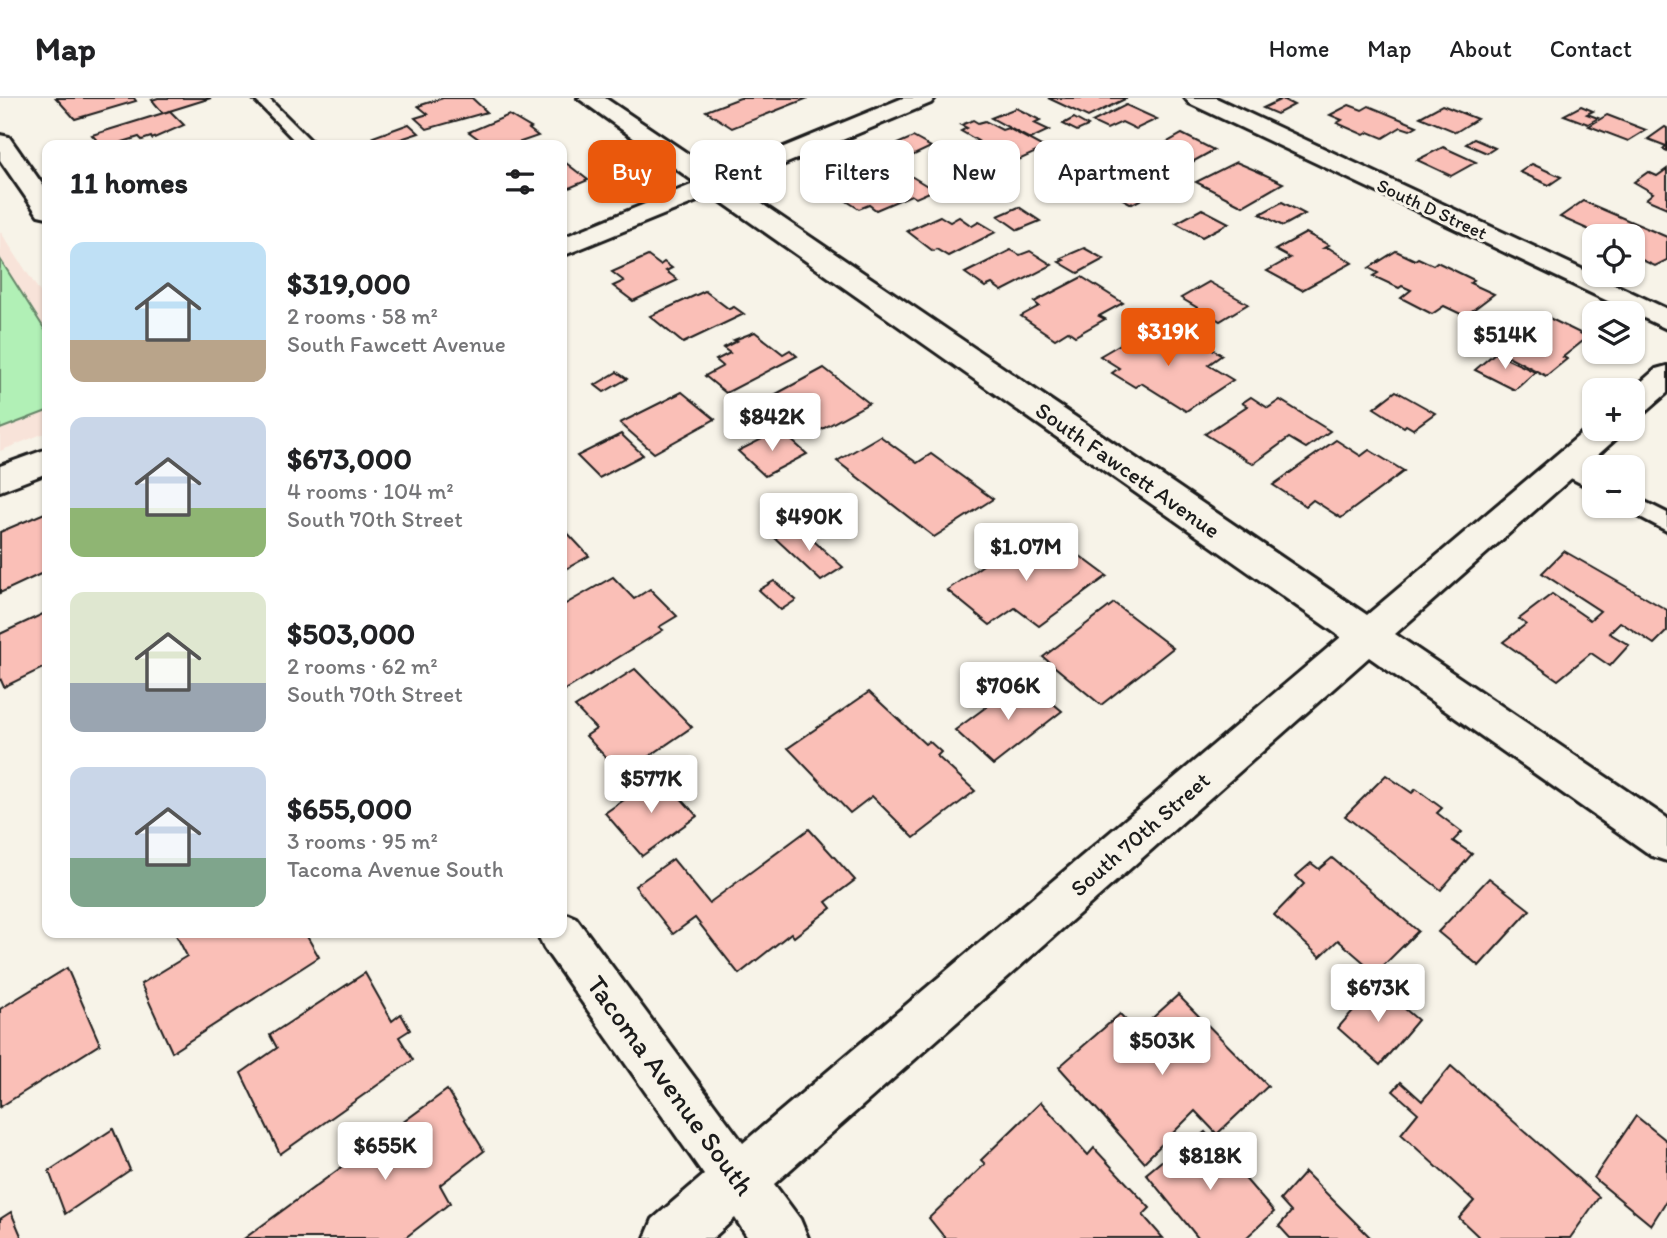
<!DOCTYPE html>
<meta charset="utf-8">
<style>
:root{--surface:#fff;--page:#f6f6f6;--text:#202124;--muted:#757577;--line:#e0e0e0;--accent:#ea580c}
body{margin:0;font-family:Itim,sans-serif;background:var(--page);color:var(--text);height:100vh;display:flex;flex-direction:column;font-size:26px;white-space:nowrap}
*{box-sizing:border-box;margin:0}
p{font-size:23px;color:var(--muted)}
.icon{flex:none;width:38px;height:38px;fill:none;stroke:currentColor;stroke-width:2;stroke-linecap:round;stroke-linejoin:round}
.map{position:relative;flex:1;overflow:hidden}
.details{position:absolute;left:42px;top:42px;width:525px;height:798px;display:flex;flex-direction:column;background:var(--surface);border-radius:14px;box-shadow:0 2px 5px #0004}
.details>*{flex:none}
.guide{position:absolute;left:588px;top:42px;width:665px;height:63px;display:flex;gap:14px}
.buttons{position:absolute;left:1582px;top:126px;display:grid;gap:14px}
.buttons a{display:grid;place-items:center;width:63px;height:63px;border-radius:14px;background:var(--surface);box-shadow:0 2px 5px #0004;font-size:35px}
.price{position:absolute;translate:-50% -60px;padding:0 16px;border-radius:7px;background:#fff;color:#222;font-size:23px;line-height:46px;filter:drop-shadow(0 2px 4px #0008)}
.price::after{content:'';position:absolute;left:50%;top:42px;width:21px;height:16px;margin-left:-10px;background:inherit;clip-path:polygon(0 0,100% 0,50% 100%)}
.price.current{background:var(--accent);color:#fff}
ul{padding:0;list-style:none}
li{display:flex;align-items:center;gap:21px;height:175px;padding:0 28px}
li span{display:grid;place-items:center;flex:none;width:196px;height:140px;border-radius:14px;color:#555}
li>.icon{margin-inline-start:auto}
span .icon{width:84px;height:84px;fill:#fffc;stroke-width:1}
li b{font-size:30px}
h2{display:flex;justify-content:space-between;align-items:center;height:84px;padding:0 28px;font-size:30px}
.chip{padding:0 24px;border-radius:14px;background:var(--surface);box-shadow:0 2px 5px #0004;font-size:24px;line-height:63px}
.chip.current{background:var(--accent);color:#fff}
header{display:flex;align-items:center;gap:42px;box-sizing:border-box;height:98px;padding:0 35px;background:var(--surface);border-bottom:2px solid var(--line)}
header strong{font-size:33px}
nav{display:flex;gap:38px;margin-inline-start:auto;font-size:24px}
.map>svg:first-child{display:block}
</style>
<header>
<strong>Map</strong>
<nav><a>Home</a><a>Map</a><a>About</a><a>Contact</a></nav>
</header>
<div class="map">
<svg width="1667" height="1140" viewBox="0 0 1667 1140">
<rect width="100%" height="100%" fill="#f7f3e8"/>
<filter id="ink" filterUnits="userSpaceOnUse"><feTurbulence type="fractalNoise" baseFrequency=".0143" numOctaves="2"/><feDisplacementMap in="SourceGraphic" scale="14" xChannelSelector="R" yChannelSelector="G"/><feConvolveMatrix kernelMatrix="1 2 1 2 8 2 1 2 1" color-interpolation-filters="sRGB"/></filter>
<g filter="url(#ink)">
<path fill="#f8e3d9" d="M0 133 47 205V334L0 353Z"/>
<path fill="#b1f0b6" stroke="#668669" stroke-width="2" d="M0 161 47 235V313L0 331Z"/>
<g fill="#fabfb7" stroke="#1c1c1c" stroke-width="2">
<path d="M56 0H134L136 3 75 21Z"/>
<path d="M158 0H211L163 15 152 2Z"/>
<path d="M443 0H472L487 14 427 31 415 20 428 16 418 8Z"/>
<path d="M740 0H808L732 30 706 13Z"/>
<path d="M1048 0H1127L1088 19Z"/>
<path d="M1276 0H1289L1284 2 1294 7 1277 16 1263 10 1280 2Z"/>
<path d="M1126 7 1157 21 1136 31 1122 24 1107 31 1092 24Z"/>
<path d="M1349 7 1362 12 1369 8 1417 28 1410 32 1401 29 1383 40 1369 34 1364 37 1337 25 1342 22 1330 17Z"/>
<path d="M1442 7 1477 21 1456 34 1420 19Z"/>
<path d="M1581 8 1593 13 1587 16 1598 20 1588 26 1564 17Z"/>
<path d="M1016 10 1040 22 1034 25 1049 32 1030 41 991 20Z"/>
<path d="M170 13 184 27 152 41 151 39 142 42 139 39 113 47H101L92 37Z"/>
<path d="M509 17 531 30 529 31 538 38 512 47H487L469 34Z"/>
<path d="M1607 17 1646 32 1628 43 1589 28Z"/>
<path d="M1074 20 1088 28 1077 33 1063 26Z"/>
<path d="M973 22 978 25 985 23 1002 32 1008 30 1045 50 1010 66 973 45 978 43 961 33 967 30 961 27Z"/>
<path d="M409 26 419 35 383 47 373 39Z"/>
<path d="M1665 29 1667 30V53L1663 51 1666 48 1648 41Z"/>
<path d="M1182 36 1214 52 1185 68 1174 62 1162 69 1141 59Z"/>
<path d="M913 39 931 49 897 65 879 54Z"/>
<path d="M1474 41 1495 50 1487 55 1466 46Z"/>
<path d="M1443 49 1476 64 1451 78 1417 62Z"/>
<path d="M1236 64 1257 73 1283 85 1243 108 1196 84Z"/>
<path d="M566 65 588 82 562 93V66Z"/>
<path d="M1532 66 1561 79 1549 87 1520 74Z"/>
<path d="M896 69 934 92 916 100 911 97 876 112 869 107 859 111 842 100 852 96 844 91Z"/>
<path d="M1129 71 1165 89 1132 106 1097 87Z"/>
<path d="M1667 71V110L1646 101 1653 95 1634 84 1648 74 1657 78Z"/>
<path d="M1064 82 1082 92 1068 99 1050 89Z"/>
<path d="M1583 103 1667 139V162L1655 168 1633 158 1638 154 1633 152V138H1603L1560 119Z"/>
<path d="M1282 104 1305 116 1283 128 1260 116Z"/>
<path d="M1019 109 1040 123 1018 132 998 118Z"/>
<path d="M1202 111 1229 125 1202 139 1176 125Z"/>
<path d="M940 118 950 124 959 119 972 128 979 124 996 134 948 158 936 151 933 153 907 133Z"/>
<path d="M1306 135 1329 147 1324 150H1329L1352 165 1302 192 1267 173 1290 160 1275 152Z"/>
<path d="M1084 150 1104 161 1078 175 1059 164 1064 162 1061 160Z"/>
<path d="M1011 152 1020 157 1030 153 1052 167 1002 193 992 186 985 189 965 175Z"/>
<path d="M1396 153 1415 162 1418 160 1433 167 1437 164 1474 182 1470 185 1494 196 1465 218 1444 208 1432 216 1401 200 1411 192 1402 188 1399 190 1373 178 1378 175 1369 170Z"/>
<path d="M648 158 660 167 664 164 672 170 666 173 678 182 633 203 613 188 624 183 612 174Z"/>
<path d="M1082 179 1123 205 1099 218 1105 221 1075 238 1068 233 1055 241 1021 218 1039 208 1034 204Z"/>
<path d="M1209 184 1248 206 1220 223 1181 200Z"/>
<path d="M705 193 729 211 734 209 744 216 683 245 650 218Z"/>
<path d="M1541 216 1588 239 1563 259 1567 261 1546 278 1491 249 1503 240 1507 242Z"/>
<path d="M1153 231 1187 251 1199 243 1222 257 1208 267 1233 282 1186 313 1141 285 1135 289 1112 275 1119 270 1100 258 1136 237 1141 239Z"/>
<path d="M755 234 783 256 790 252 797 258 726 295 705 278 723 268 716 262 730 255 723 250 737 243 734 242Z"/>
<path d="M1495 255 1535 274 1515 292 1475 272Z"/>
<path d="M824 270 869 305 806 340 786 323 778 327 754 308Z"/>
<path d="M617 274 627 281 604 294 595 287Z"/>
<path d="M1396 293 1435 315 1413 331 1406 327 1404 329 1374 310Z"/>
<path d="M682 294 715 321 654 355 620 325Z"/>
<path d="M1251 299 1268 310 1280 302 1330 333 1306 350 1289 340 1253 366 1205 336 1247 308 1242 305Z"/>
<path d="M780 332 807 356 765 378 738 353Z"/>
<path d="M621 336 643 357 599 380 577 358Z"/>
<path d="M880 338 917 365 931 356 993 401 934 439 837 363Z"/>
<path d="M1336 342 1361 358 1369 352 1404 373 1341 420 1313 402 1306 408 1273 387Z"/>
<path d="M47 414V473L0 495V434Z"/>
<path d="M797 428 843 469 821 483 775 440Z"/>
<path d="M562 429 589 458 562 473Z"/>
<path d="M1028 436 1064 463 1076 455 1107 478 1039 528 1015 510 990 527 947 492Z"/>
<path d="M1564 453 1667 512V533L1654 546 1620 524 1609 535 1629 547 1610 568 1591 555 1558 582 1503 544 1526 526 1519 521 1552 496 1590 522 1600 513 1542 475Z"/>
<path d="M613 479 634 501 650 491 677 518 659 529 663 532 562 594V508Z"/>
<path d="M774 483 796 502 781 512 759 492Z"/>
<path d="M1114 505 1173 550 1101 607 1043 559Z"/>
<path d="M47 514V568L4 589 0 580V536Z"/>
<path d="M635 571 692 629 622 677 586 638 596 631 575 609Z"/>
<path d="M1024 581 1062 613 993 667 955 632Z"/>
<path d="M869 594 925 646 929 643 941 654 937 658 975 693 914 740 872 698 850 715 788 650Z"/>
<path d="M660 677 697 718 642 758 605 715Z"/>
<path d="M1386 677 1412 695 1416 691 1442 710 1437 715 1462 734 1453 743 1472 756 1441 792 1345 718Z"/>
<path d="M809 731 855 782 826 804 831 810 794 839 791 835 739 876 695 820 673 836 635 788 673 761 709 805Z"/>
<path d="M1332 760 1418 833 1376 875 1338 842 1320 859 1274 817 1304 786 1296 778 1311 765 1319 771Z"/>
<path d="M1489 780 1530 812 1479 868 1438 834Z"/>
<path d="M175 835H305L319 859 172 954 141 886 187 858Z"/>
<path d="M67 870 100 946 0 1009V911Z"/>
<path d="M365 875 392 923 401 916 410 932 399 939 413 962 280 1056 241 975 277 950 270 937Z"/>
<path d="M1376 886 1418 922 1380 967 1338 930Z"/>
<path d="M1178 897 1268 988 1217 1036 1195 1013 1144 1064 1059 969 1120 916 1137 934Z"/>
<path d="M1451 968 1599 1099 1570 1140H1480L1459 1120 1474 1103 1401 1036 1418 1015 1393 993 1401 984 1422 1003Z"/>
<path d="M447 992 484 1053 440 1087 450 1105 405 1140H245Z"/>
<path d="M1041 1004 1088 1057 1094 1050 1150 1110 1143 1117 1163 1140H945L929 1120 985 1066 981 1062Z"/>
<path d="M1636 1018 1667 1043V1102L1651 1127 1594 1080Z"/>
<path d="M113 1031 130 1072 65 1116 49 1073Z"/>
<path d="M1205 1034 1274 1114 1246 1140H1198L1146 1076 1186 1043 1189 1047Z"/>
<path d="M1305 1074 1371 1140H1290L1279 1128 1291 1114 1280 1102Z"/>
<path d="M11 1114 22 1140H0V1121Z"/>
</g>
<g fill="none" stroke-linecap="round" stroke-linejoin="round">
<g stroke="#1c1c1c" stroke-width="6">
<g id="lane">
<path d="M253 0H268L315 47H299Z"/>
<path d="M1564 361 1594 376V392L1557 373 1553 368 1557 363Z"/>
<path d="M1633 398 1667 415V433L1625 411 1623 408H1633Z"/>
</g>
</g>
<g stroke="#1c1c1c" stroke-width="6">
<g id="street">
<path d="M578 0H605L718 76 903 0H935L931 5 734 87 1367 517 1594 325V331H1623L1618 339 1395 536 1667 720V763L1652 758 1369 559 774 1086 800 1121 808 1140H748L735 1120 713 1140H645L653 1121 704 1077 544 850 537 835H562V814L576 820 743 1045 1341 539 712 97 562 158V140L696 85Z"/>
<path d="M1185 0H1216L1667 211V231L1189 5Z"/>
<path d="M0 37 9 39 47 93V119L38 117 0 62Z"/>
<path d="M1667 268V295L1644 315 1633 318 1632 292 1656 271Z"/>
<path d="M47 351V375L0 393V368Z"/>
</g>
</g>
<use href="#lane" fill="#f7f3e8" fill-rule="evenodd"/>
<use href="#street" fill="#f7f3e8" fill-rule="evenodd"/>
</g>
</g>
<g text-anchor="middle" dominant-baseline="central" stroke-width="6" stroke-linejoin="round" paint-order="stroke">
<g font-size="19" fill="#1c1c1c" stroke="#f7f3e8">
<text transform="translate(1432 111) rotate(25)">South D Street</text>
</g>
<g font-size="23" fill="#1c1c1c" stroke="#f7f3e8">
<text transform="translate(1128 372) rotate(35)">South Fawcett Avenue</text>
<text transform="translate(1140 736) rotate(-41)">South 70th Street</text>
</g>
<g font-size="28" fill="#1c1c1c" stroke="#f7f3e8">
<text transform="translate(671 987) rotate(54)">Tacoma Avenue South</text>
</g>
</g>
</svg>
<div class="buttons">
<a><svg class="icon" aria-label="locate" viewBox="0 0 24 24"><circle cx="12" cy="12" r="6"/><path d="M12 2v4M12 18v4M2 12h4M18 12h4"/></svg></a>
<a><svg class="icon" aria-label="layers" viewBox="0 0 24 24"><path d="M12 4l9 5-9 5-9-5zM3 14l9 5 9-5"/></svg></a>
<a>+</a>
<a>−</a>
</div>
<b class="price current" style="left:1168px;top:270px">$319K</b>
<b class="price" style="left:1505px;top:273px">$514K</b>
<b class="price" style="left:772px;top:355px">$842K</b>
<b class="price" style="left:809px;top:455px">$490K</b>
<b class="price" style="left:1026px;top:485px">$1.07M</b>
<b class="price" style="left:1008px;top:624px">$706K</b>
<b class="price" style="left:651px;top:717px">$577K</b>
<b class="price" style="left:1378px;top:926px">$673K</b>
<b class="price" style="left:1162px;top:979px">$503K</b>
<b class="price" style="left:385px;top:1084px">$655K</b>
<b class="price" style="left:1210px;top:1094px">$818K</b>
<div class="guide">
<a class="chip current">Buy</a>
<a class="chip">Rent</a>
<a class="chip">Filters</a>
<a class="chip">New</a>
<a class="chip">Apartment</a>
</div>
<section class="details">
<h2>11 homes<svg class="icon" aria-label="filters" viewBox="0 0 24 24"><path d="M4 7h16M4 17h16"/><circle cx="9" cy="7" r="2"/><circle cx="15" cy="17" r="2"/></svg></h2>
<ul>
<li><span style="background:linear-gradient(#bfe0f5 70%,#b9a48a 0)"><svg class="icon" aria-label="home" viewBox="0 0 24 24"><path d="M3 11l9-7 9 7M6 9v11h12V9"/></svg></span><div><b>$319,000</b><p>2 rooms · 58 m²</p><p>South Fawcett Avenue</p></div></li>
<li><span style="background:linear-gradient(#c9d6e8 65%,#8fb573 0)"><svg class="icon" aria-label="home" viewBox="0 0 24 24"><path d="M3 11l9-7 9 7M6 9v11h12V9"/></svg></span><div><b>$673,000</b><p>4 rooms · 104 m²</p><p>South 70th Street</p></div></li>
<li><span style="background:linear-gradient(#dfe7d0 65%,#9aa5b1 0)"><svg class="icon" aria-label="home" viewBox="0 0 24 24"><path d="M3 11l9-7 9 7M6 9v11h12V9"/></svg></span><div><b>$503,000</b><p>2 rooms · 62 m²</p><p>South 70th Street</p></div></li>
<li><span style="background:linear-gradient(#c9d6e8 65%,#7fa58c 0)"><svg class="icon" aria-label="home" viewBox="0 0 24 24"><path d="M3 11l9-7 9 7M6 9v11h12V9"/></svg></span><div><b>$655,000</b><p>3 rooms · 95 m²</p><p>Tacoma Avenue South</p></div></li>
</ul>
</section>
</div>
